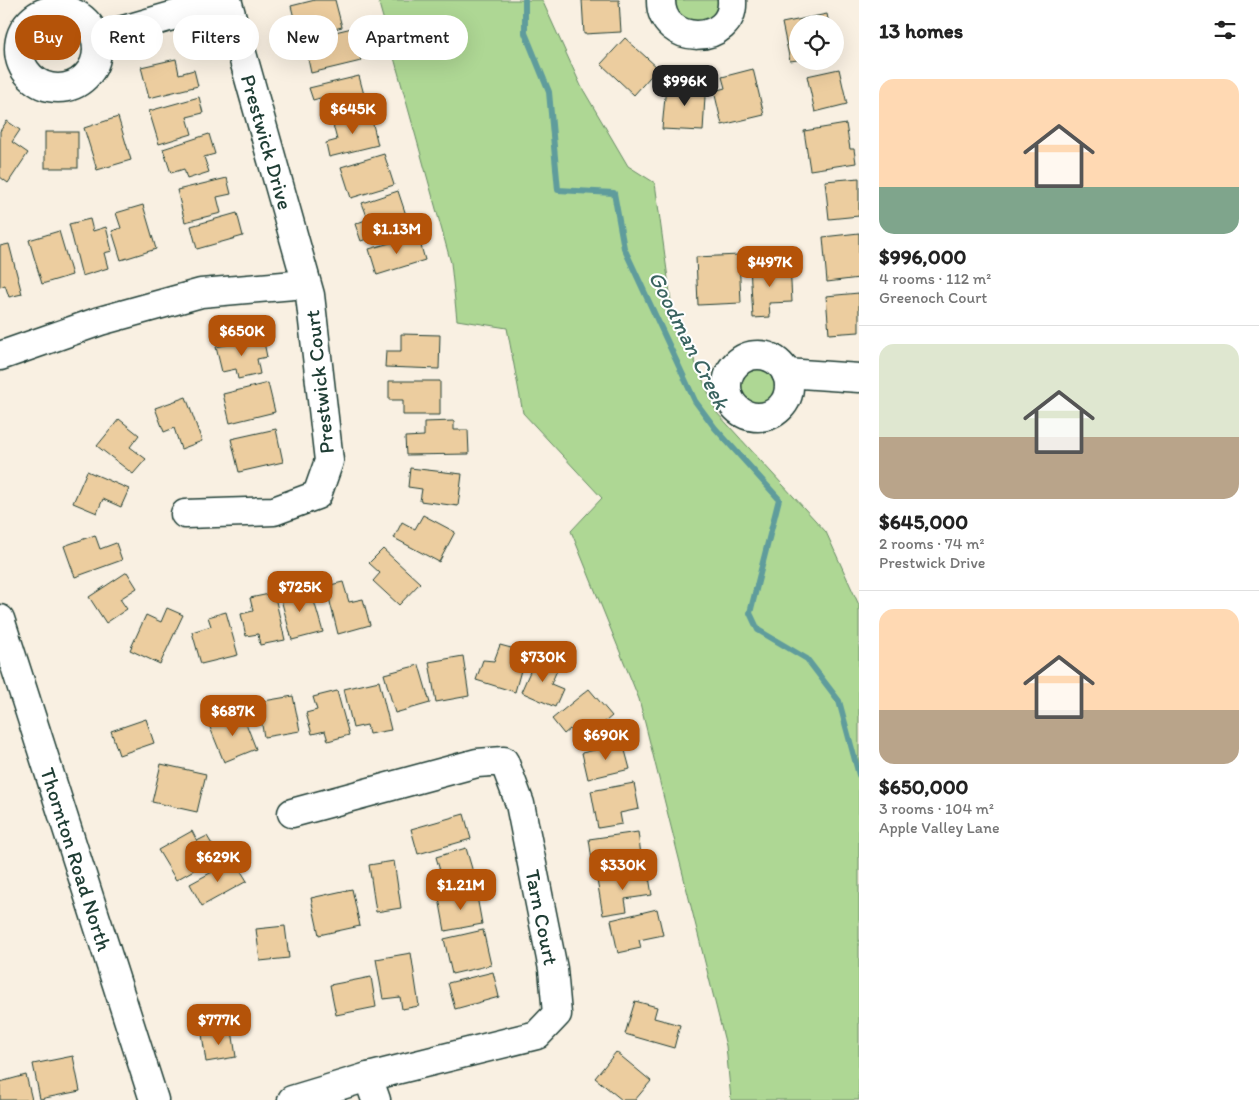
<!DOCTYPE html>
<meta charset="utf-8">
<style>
:root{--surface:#fff;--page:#f6f6f6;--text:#222;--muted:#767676;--line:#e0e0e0;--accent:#b45309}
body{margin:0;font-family:Itim,sans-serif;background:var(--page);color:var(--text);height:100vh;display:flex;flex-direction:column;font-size:19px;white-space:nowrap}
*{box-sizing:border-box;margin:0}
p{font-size:16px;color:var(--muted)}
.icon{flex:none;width:28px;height:28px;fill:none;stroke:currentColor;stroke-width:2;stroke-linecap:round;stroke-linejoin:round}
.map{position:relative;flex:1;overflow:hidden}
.side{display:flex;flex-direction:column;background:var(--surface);width:400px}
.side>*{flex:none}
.top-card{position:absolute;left:15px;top:15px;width:475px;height:45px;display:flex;gap:10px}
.controls{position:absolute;left:789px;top:15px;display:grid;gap:10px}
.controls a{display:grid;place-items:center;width:55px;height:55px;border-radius:50%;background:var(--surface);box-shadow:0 5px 20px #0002;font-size:25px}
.price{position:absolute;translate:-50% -42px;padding:0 11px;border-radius:10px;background:var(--accent);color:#fff;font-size:16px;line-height:32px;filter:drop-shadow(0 1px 2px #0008)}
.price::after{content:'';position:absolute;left:50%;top:30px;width:15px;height:11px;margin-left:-8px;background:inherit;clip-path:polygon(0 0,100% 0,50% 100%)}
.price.current{background:#222;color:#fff}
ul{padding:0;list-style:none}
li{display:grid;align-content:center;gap:10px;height:265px;padding:0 20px}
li+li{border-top:1px solid var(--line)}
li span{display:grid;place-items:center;height:155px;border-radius:15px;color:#555}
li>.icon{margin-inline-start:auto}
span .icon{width:90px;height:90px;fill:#fffc;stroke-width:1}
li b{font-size:21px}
h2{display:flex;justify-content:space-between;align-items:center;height:60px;padding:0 20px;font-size:21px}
.pill{padding:0 18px;border-radius:22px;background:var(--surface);box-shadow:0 5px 20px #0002;font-size:18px;line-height:45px}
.pill.current{background:var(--accent);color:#fff}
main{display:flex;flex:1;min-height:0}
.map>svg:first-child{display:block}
</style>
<main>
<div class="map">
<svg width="859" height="1100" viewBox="0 0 859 1100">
<rect width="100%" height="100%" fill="#f9f0e2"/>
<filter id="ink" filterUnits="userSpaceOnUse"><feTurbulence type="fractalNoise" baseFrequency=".02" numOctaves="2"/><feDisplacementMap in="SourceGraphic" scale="10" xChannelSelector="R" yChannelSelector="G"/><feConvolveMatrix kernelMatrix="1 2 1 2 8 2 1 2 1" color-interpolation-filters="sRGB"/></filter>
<g filter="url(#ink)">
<g fill="#aed794" stroke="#668a64">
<path d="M378 0H542L581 86 628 166 655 183 672 308 717 413 826 532 859 605V1100H731L726 1046 639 699 571 531 602 498 523 413 507 328 457 320 451 263Z"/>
<path d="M669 0H724L716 19 683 23Z"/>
<circle cx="758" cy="386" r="21"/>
</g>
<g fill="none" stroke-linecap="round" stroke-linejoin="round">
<path stroke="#5f9c9c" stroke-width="6" d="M525 0V33L549 92 558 190 614 193 624 248 695 401 715 428 779 499 750 613 758 630 807 659 839 701 859 775"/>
</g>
<g fill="#eccd9f" stroke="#1f3d34">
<path d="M315 0H335L342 27 299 38 291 6Z"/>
<path d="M582 0H619L621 32 584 34Z"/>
<path d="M827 14 829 24H798V60L790 61 782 23Z"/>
<path d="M352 28 361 61 311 73 308 59 319 56 314 37Z"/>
<path d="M625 38 658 68 634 95 601 64Z"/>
<path d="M176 59 179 74 194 70 198 86 149 98 141 67Z"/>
<path d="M753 69 764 115 722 125 714 91 725 88 722 77Z"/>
<path d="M839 69 847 104 815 112 807 76Z"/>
<path d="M359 76 367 106 328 116 324 97 313 100 309 88Z"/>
<path d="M706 79 703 131 662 129 666 86H693V80Z"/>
<path d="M199 97 203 113 187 117 192 134 159 144 149 111Z"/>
<path d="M370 112 378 145 329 157 326 143 337 140 332 121Z"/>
<path d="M118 117 131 160 97 170 84 128Z"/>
<path d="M7 121 20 130 12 142 28 153 8 183 0 177V131Z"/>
<path d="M846 124 850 149H854L856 163 810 170 804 131Z"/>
<rect x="45" y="132" width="33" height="36"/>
<path d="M209 134 215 154 204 157 209 172 187 179 184 169 171 173 163 149Z"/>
<path d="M384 154 394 185 351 198 341 167Z"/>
<path d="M227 178 231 194 217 197 221 213 185 222 177 190Z"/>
<path d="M859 178V216L829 219 825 181Z"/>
<path d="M398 191 409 224 361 241 355 224 368 219 362 203Z"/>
<path d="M143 205 156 249 121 260 112 231 121 228 116 213Z"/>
<path d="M237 213 243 236 197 249 191 226Z"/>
<path d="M90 219 93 231 106 227 112 251 104 253 108 268 82 276 69 224Z"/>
<path d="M59 231 72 275 42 284 29 240Z"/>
<path d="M859 233V278L827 282 823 237Z"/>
<path d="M418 235 425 260 377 275 369 249Z"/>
<path d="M9 244 22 294 9 297 5 285 0 287V246Z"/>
<path d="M739 255 741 303 698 305 696 257Z"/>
<path d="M790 264 792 302 769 303 770 317 753 318 750 266Z"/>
<path d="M859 293V332L829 334 826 296Z"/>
<path d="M401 334 440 335 439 369 385 367 386 351H401Z"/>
<path d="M263 337 267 357 257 359 260 374 238 379 236 369 222 372 216 347Z"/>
<path d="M389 381H440V415H403V400H389Z"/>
<path d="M268 383 275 412 230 423 223 394Z"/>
<path d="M186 397 202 441 181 449 174 428 164 432 155 408Z"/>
<path d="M119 419 139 435 130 447 146 459 133 474 97 446Z"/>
<path d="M454 421V430H468L469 454 406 455 405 437 424 436V422Z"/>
<path d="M276 429 283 462 239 472 231 439Z"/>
<path d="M410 468 462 474 458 506 420 501 422 489 408 487Z"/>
<path d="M87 471 129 489 121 507 103 499 97 513 73 503Z"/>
<path d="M423 515 455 532 439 562 394 538 402 522 415 529Z"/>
<path d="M95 535 100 549 116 543 122 560 75 577 64 546Z"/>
<path d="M383 549 420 583 399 605 373 581 380 573 369 563Z"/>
<path d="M127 572 137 588 120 599 127 609 106 623 89 597Z"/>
<path d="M343 582 349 602 363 599 370 625 338 634 326 586Z"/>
<path d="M300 586 303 596 312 594 323 632 292 640 279 592Z"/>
<path d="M274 593 285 640 260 645 258 634 246 636 241 614 253 611 250 598Z"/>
<path d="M167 608 183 615 160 664 130 650 146 615 161 622Z"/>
<path d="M226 612 238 655 201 664 192 632 211 626 208 617Z"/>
<path d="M500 645 526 652 515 692 476 680 483 660 494 661Z"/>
<path d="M463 656 469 696 436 702 429 662Z"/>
<path d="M536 658 558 668 551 684 563 689 555 707 521 692Z"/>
<path d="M419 665 430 703 395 713 384 674Z"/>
<path d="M379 681 391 730 369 734 367 725 353 728 344 689Z"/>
<path d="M589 689 612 716 581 742 570 729 564 734 552 719Z"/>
<path d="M337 691 349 735 328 741 325 731 312 734 306 713 317 710 313 697Z"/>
<path d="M293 696 300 731 264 737 258 702Z"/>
<path d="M242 713 256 749 224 762 209 725Z"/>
<path d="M146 719 154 743 119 755 111 731Z"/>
<path d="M623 743 630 769 588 779 582 753Z"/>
<path d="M161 764 206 774 197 812 152 802Z"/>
<path d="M634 783 639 809 620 813 622 824 598 828 591 791Z"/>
<path d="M464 814 471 839 418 854 411 829Z"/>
<path d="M192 831 197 841 207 836 219 856 176 880 158 850Z"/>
<path d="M638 832 641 855 616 859 617 872 594 875 589 839Z"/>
<path d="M466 848 475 879 445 888 436 857Z"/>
<path d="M234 860 247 881 202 906 190 884Z"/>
<path d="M394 861 401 908 376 912 369 865Z"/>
<path d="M648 871 652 895 625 899 627 911 603 915 597 880Z"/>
<path d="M352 889 360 926 319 935 311 898Z"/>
<path d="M476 891 482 924 445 931 439 898Z"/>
<path d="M657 909 663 935 639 940 641 948 618 953 611 920Z"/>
<path d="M285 926 289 958 260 961 256 929Z"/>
<path d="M483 930 491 965 452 974 444 939Z"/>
<path d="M411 953 419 1006 402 1009 400 997 383 999 376 959Z"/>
<path d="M493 972 499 997 455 1009 448 983Z"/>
<path d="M371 977 376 1007 336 1015 330 985Z"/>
<path d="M635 1001 657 1007 654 1018 680 1025 674 1048 625 1034Z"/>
<path d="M232 1030 236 1057 206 1062 202 1034Z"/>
<path d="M616 1052 651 1081 635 1100H622L595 1078Z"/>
<path d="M73 1056 80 1091 40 1099 33 1064Z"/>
<path d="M26 1075 32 1100H0V1082Z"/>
</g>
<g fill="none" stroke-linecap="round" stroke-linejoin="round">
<g stroke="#1f3d34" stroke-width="31">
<g id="minor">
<path d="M661 0C660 47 735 46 732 0"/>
<circle cx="58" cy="49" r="39"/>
<path d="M96 38 227 0"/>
<circle cx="758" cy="386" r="31"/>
<path d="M0 356 100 321 201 293 306 284"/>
<path d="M786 373 859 378"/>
<path d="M185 514 274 511 317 495 329 461 310 295 227 0"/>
<path id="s1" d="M292 813 477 763 504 761 520 804 553 969 557 1014 537 1035 368 1077 292 1100"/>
<path d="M368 1077 376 1100"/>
</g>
</g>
<g stroke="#1f3d34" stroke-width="31">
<g id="major">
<path id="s2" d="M0 619 154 1100"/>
</g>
</g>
<use href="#minor" stroke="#fff" stroke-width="28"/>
<use href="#major" stroke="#fff" stroke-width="28"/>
</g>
</g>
<g text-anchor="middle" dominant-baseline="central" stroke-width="4" stroke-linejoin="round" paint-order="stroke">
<g font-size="21" fill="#1f3d34" stroke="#fff">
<text transform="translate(267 142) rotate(74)">Prestwick Drive</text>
<text transform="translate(319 382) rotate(-96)">Prestwick Court</text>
<text stroke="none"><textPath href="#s2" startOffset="252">Thornton Road North</textPath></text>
<text stroke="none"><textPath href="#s1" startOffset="380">Tarn Court</textPath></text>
</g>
<g font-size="22" font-style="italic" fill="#3a6460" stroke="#fff">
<text transform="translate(689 340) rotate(63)">Goodman Creek</text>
</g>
</g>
</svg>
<div class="controls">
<a><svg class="icon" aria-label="locate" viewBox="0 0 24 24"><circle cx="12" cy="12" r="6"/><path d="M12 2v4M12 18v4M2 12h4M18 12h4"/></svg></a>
</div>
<b class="price current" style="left:685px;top:107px">$996K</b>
<b class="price" style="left:353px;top:135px">$645K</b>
<b class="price" style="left:397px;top:255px">$1.13M</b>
<b class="price" style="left:770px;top:288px">$497K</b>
<b class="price" style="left:242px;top:357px">$650K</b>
<b class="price" style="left:300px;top:613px">$725K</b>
<b class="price" style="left:543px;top:683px">$730K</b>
<b class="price" style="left:233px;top:737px">$687K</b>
<b class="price" style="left:606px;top:761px">$690K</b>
<b class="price" style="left:218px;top:883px">$629K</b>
<b class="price" style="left:623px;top:891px">$330K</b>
<b class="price" style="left:461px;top:911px">$1.21M</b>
<b class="price" style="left:219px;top:1046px">$777K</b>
<div class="top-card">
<a class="pill current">Buy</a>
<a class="pill">Rent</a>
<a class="pill">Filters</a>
<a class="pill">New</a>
<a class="pill">Apartment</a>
</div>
</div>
<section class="side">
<h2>13 homes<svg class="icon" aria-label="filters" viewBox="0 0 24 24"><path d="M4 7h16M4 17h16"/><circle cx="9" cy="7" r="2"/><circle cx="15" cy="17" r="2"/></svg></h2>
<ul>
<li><span style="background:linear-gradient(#ffd9b3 70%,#7fa58c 0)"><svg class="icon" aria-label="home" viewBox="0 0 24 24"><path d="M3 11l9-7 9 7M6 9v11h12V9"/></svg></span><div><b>$996,000</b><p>4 rooms · 112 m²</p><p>Greenoch Court</p></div></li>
<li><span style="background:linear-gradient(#dfe7d0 60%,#b9a48a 0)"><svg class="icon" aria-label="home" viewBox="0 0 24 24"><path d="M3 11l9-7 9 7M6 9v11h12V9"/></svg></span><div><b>$645,000</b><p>2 rooms · 74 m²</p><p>Prestwick Drive</p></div></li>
<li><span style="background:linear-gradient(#ffd9b3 65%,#b9a48a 0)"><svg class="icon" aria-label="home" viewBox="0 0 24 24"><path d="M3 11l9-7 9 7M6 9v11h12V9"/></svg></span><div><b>$650,000</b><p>3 rooms · 104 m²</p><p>Apple Valley Lane</p></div></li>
</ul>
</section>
</main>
